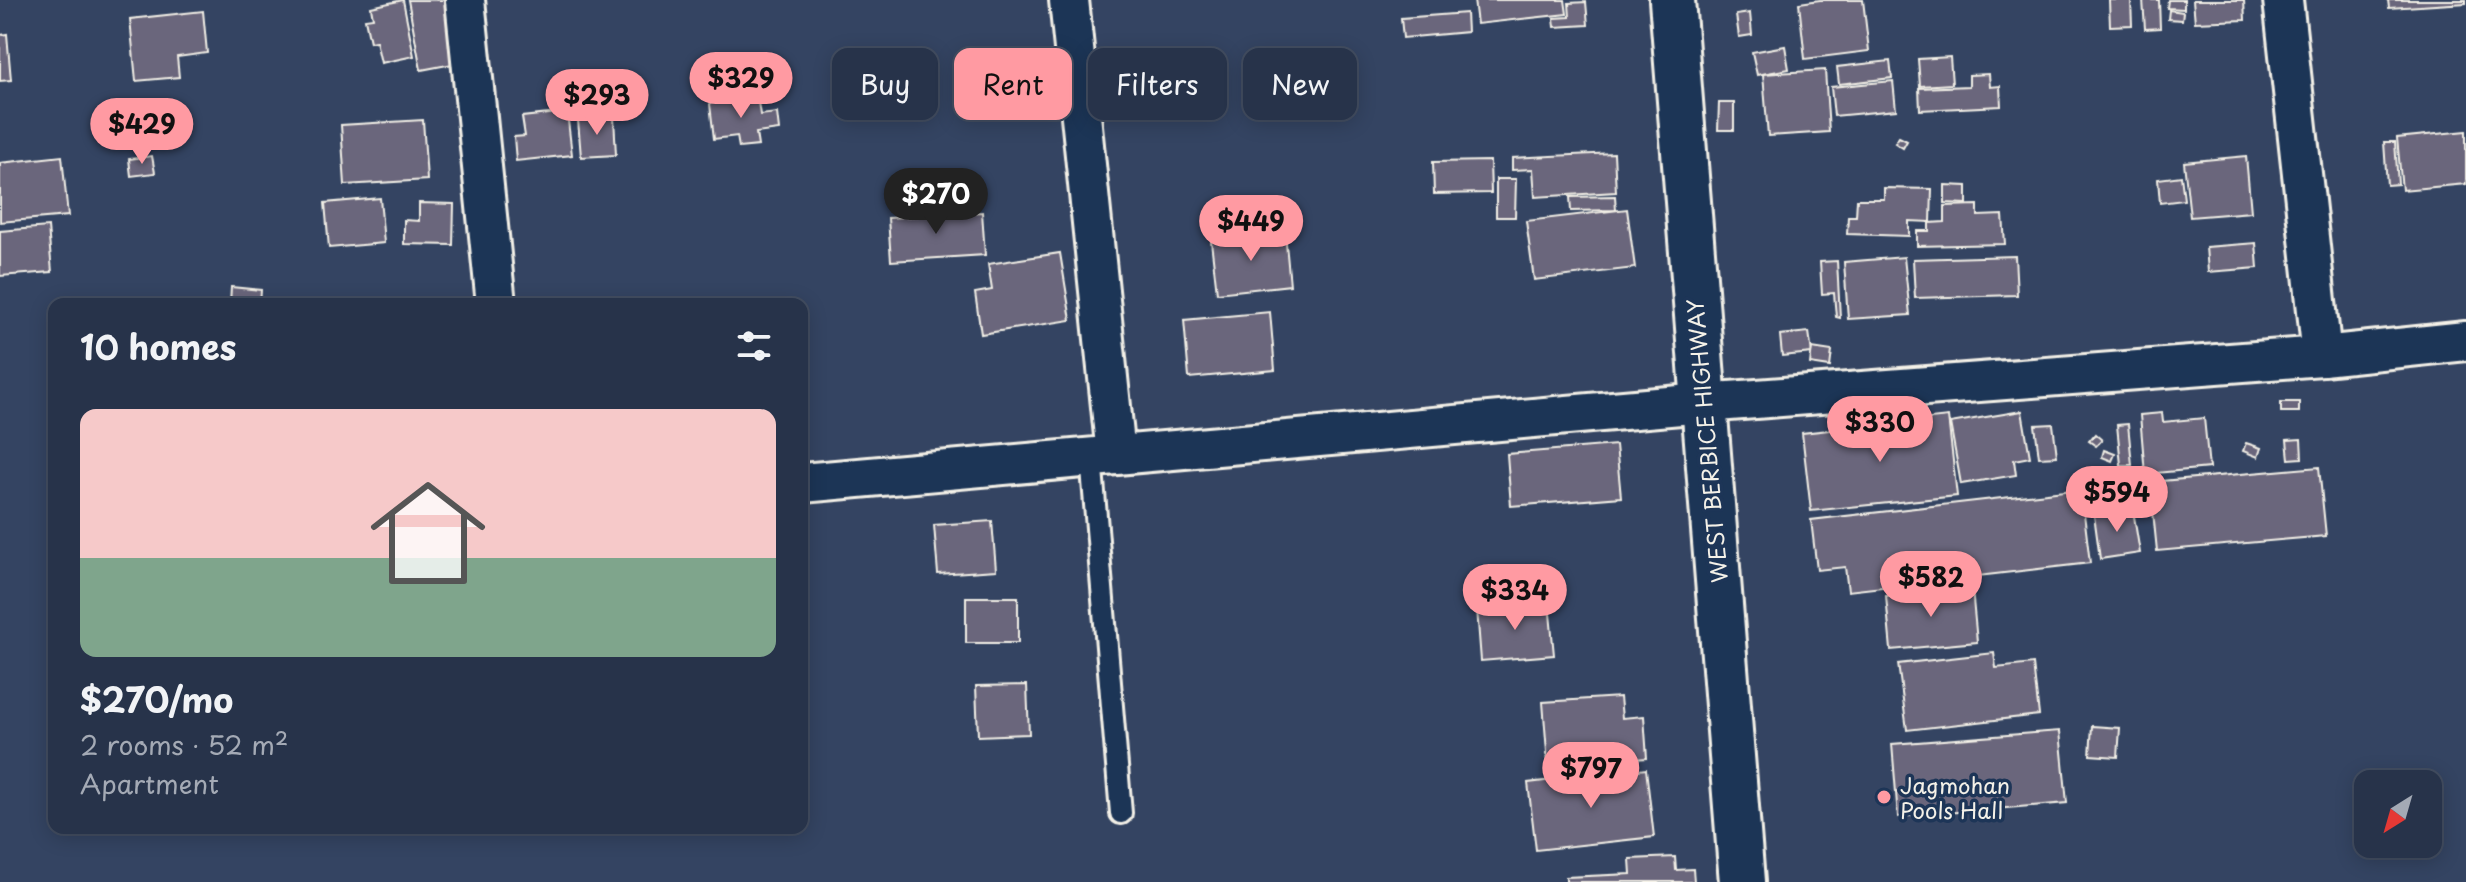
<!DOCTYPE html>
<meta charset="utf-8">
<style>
:root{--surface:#27334a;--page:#333f54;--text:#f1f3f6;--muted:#a4aab5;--line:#434e62;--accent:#ff9aa2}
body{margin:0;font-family:"Playpen Sans",sans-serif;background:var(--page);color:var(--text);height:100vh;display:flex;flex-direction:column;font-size:30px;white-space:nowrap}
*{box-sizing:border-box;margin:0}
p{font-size:26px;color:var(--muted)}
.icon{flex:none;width:44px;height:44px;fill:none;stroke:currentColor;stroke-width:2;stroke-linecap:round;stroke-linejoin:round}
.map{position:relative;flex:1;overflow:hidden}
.details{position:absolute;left:48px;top:298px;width:760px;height:536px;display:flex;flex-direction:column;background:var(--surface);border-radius:16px;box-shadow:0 4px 20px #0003,0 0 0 2px var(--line)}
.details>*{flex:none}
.guide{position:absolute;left:832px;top:48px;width:760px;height:72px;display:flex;gap:16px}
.needle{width:52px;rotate:217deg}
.fabs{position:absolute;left:2354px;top:770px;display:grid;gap:16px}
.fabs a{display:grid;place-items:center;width:88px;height:88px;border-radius:16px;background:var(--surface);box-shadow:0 4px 20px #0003,0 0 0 2px var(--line);font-size:40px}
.price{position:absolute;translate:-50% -68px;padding:0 18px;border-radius:28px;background:var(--accent);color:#111;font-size:26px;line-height:52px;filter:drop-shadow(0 2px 4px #0008)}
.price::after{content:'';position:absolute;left:50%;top:48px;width:24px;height:18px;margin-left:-12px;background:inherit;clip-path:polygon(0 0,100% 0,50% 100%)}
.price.selected{background:#222;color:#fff}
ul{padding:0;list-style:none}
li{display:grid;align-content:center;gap:16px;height:424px;padding:0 32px}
li span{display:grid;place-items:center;height:248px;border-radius:16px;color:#555}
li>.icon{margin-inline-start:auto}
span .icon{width:144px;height:144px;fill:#fffc;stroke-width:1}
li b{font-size:34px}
h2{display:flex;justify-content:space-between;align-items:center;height:96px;padding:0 32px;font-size:34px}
.chip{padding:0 28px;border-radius:16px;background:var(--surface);box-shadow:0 4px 20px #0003,0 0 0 2px var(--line);font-size:28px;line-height:72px}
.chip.selected{background:var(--accent);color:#111}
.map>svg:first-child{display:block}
</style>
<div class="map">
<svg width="2466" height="882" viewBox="0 0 2466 882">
<rect width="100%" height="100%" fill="#344462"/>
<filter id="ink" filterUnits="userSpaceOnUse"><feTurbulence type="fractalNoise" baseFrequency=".0125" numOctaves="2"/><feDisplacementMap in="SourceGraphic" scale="16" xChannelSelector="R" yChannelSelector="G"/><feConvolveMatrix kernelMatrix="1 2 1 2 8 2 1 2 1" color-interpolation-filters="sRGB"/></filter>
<g filter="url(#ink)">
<g fill="#6b667b" stroke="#f4f1e8" stroke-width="2">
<path d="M403 0 414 56 381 63 376 41 370 42 365 19 373 18 371 7Z"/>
<path d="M408 0H446L458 63 421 70Z"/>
<path d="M1474 0H1565L1567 14 1477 24Z"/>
<path d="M1820 0H1863L1869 51 1805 59 1799 3Z"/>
<path d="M2109 0H2138H2131L2132 25 2110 26Z"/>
<path d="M2143 0H2159L2160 28 2145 29Z"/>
<path d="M2168 0H2184V9L2167 8Z"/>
<path d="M2193 0H2244L2245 20 2195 22Z"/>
<path d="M2388 0H2466V3L2389 8Z"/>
<path d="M1586 2 1588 25 1555 27 1554 18 1570 17 1569 3Z"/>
<path d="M2169 10 2183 12 2182 20 2168 19Z"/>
<path d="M203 11 207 53 177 57 179 77 136 81 130 19Z"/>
<path d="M1466 13 1467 32 1403 38 1401 18Z"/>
<path d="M1750 13 1752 35 1739 37 1736 15Z"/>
<path d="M7 34 11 80 0 81V35Z"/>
<path d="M1785 46 1789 69 1757 75 1752 52Z"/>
<path d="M1950 57 1952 84 1920 86 1918 59Z"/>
<path d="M1890 61 1892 78 1839 84 1837 67Z"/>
<path d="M1825 70 1829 132 1768 136 1763 74Z"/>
<path d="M1989 74 1990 87 2000 86 2001 106 1920 110 1919 88 1969 86V75Z"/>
<path d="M1893 81 1896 110 1834 116 1831 87Z"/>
<path d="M735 96 758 102 760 115 777 113 779 130 756 133 758 146 739 148 737 136 714 139 710 104 718 97Z"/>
<path d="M1719 103H1734V130H1718Z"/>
<path d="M567 112 572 155 516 161 514 137 525 136 522 117Z"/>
<path d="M614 117 616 155 581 157 578 120Z"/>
<path d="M423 120 427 180 345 185 341 125Z"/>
<path d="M2466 131V184L2402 190 2397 138Z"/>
<path d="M1899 137 1907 141 1903 148 1895 143Z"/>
<path d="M2384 142H2395L2398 184 2387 185Z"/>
<path d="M1614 153 1616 192 1535 197 1533 169 1512 170V158Z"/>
<path d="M62 156 68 216 0 222V163Z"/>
<path d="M152 156 155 173 131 176 129 159Z"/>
<path d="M2246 156 2251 212 2190 217 2184 162Z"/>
<path d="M1490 161 1491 193 1434 194 1433 162Z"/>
<path d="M2181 176 2184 200 2160 203 2158 179Z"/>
<path d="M1496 179H1516L1515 217H1496Z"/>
<path d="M1945 185 1967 186V204L1945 203Z"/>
<path d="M1884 188 1932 189 1931 222 1909 221V236L1847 234 1848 216H1856L1857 199H1884Z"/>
<path d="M1615 196 1616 210 1571 211 1570 197Z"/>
<path d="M380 198 384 243 329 248 325 203Z"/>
<path d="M419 203 454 204 453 245 404 244V220L419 221Z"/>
<path d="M1978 205V216L2003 215 2005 244 1917 246V231H1929V223L1945 222V206Z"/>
<path d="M1627 209 1635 268 1534 280 1526 221Z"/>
<path d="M982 212 985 255 891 261 888 218Z"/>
<path d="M48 227 52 272 0 276V231Z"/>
<path d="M1285 233 1290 285 1217 293 1211 241Z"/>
<path d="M2256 243 2258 268 2208 272 2206 247Z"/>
<path d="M1060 253 1071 320 981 334 975 293 992 290 988 264Z"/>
<path d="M2015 256 2017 295 1915 298 1913 259Z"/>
<path d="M1904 257 1910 315 1848 319 1844 262Z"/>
<path d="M1837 261 1840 318 1836 317 1834 293 1822 294 1820 262Z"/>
<path d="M231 287 261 290 260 304H230Z"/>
<path d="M1270 312 1275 370 1189 378 1184 320Z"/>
<path d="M1809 332 1812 353 1782 356 1780 335Z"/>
<path d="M1812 348 1832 351 1830 367 1810 364Z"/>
<rect x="2281" y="402" width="18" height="10"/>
<path d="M2022 411 2030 457 2014 460 2016 475 1961 484 1950 423Z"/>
<path d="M2162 413 2163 422 2204 418 2209 468 2145 474 2140 415Z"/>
<path d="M1948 417 1957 496 1811 511 1802 433Z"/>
<path d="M2053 424 2057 456 2039 457 2035 425Z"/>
<path d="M2128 424 2132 465H2121L2117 425Z"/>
<path d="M2095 434 2102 440 2096 446 2089 441Z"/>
<path d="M2301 439 2302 458 2289 459 2287 440Z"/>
<path d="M2246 443 2261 448 2258 457 2243 451Z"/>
<path d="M1616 445 1621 497 1511 506 1507 454Z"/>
<path d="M2104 450 2115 454 2112 461 2102 457Z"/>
<path d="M2319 467 2326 536 2157 551 2150 482Z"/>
<path d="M2081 489 2090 563 1848 591 1845 567 1817 570 1811 520Z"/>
<path d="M2133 510 2140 553 2100 559 2094 515Z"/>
<path d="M992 521 996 570 938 574 934 525Z"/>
<path d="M1972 589 1977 642 1891 650 1886 596Z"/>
<rect x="966" y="597" width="52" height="46"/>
<path d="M1549 603 1554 655 1481 661 1477 609Z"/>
<path d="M1994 653 1996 668 2033 664 2039 715 1907 730 1898 664Z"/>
<path d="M1027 685 1029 734 978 736 976 686Z"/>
<path d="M1620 697 1622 718 1644 716 1647 758 1548 765 1543 702Z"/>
<path d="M2092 726 2120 728 2118 757 2090 755Z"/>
<path d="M2060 731 2067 803 1898 817 1892 744Z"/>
<path d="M1646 769 1654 837 1536 850 1528 783Z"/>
<path d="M1675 857 1676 870 1693 869 1694 882H1566V877L1631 874 1630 859Z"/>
</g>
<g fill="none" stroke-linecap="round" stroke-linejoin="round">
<g stroke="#f4f1e8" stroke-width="26">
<path id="service" d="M1091 457 1121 813"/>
</g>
<g stroke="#f4f1e8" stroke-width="44">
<g id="minor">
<path d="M465 0 496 304"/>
<path d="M1069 0 1116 455"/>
<path d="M2283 0 2322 356"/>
<path d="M802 483 1703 403 2322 356 2466 341"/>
</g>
</g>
<g stroke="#f4f1e8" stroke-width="50">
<path id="primary" d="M1672 0 1742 882"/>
</g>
<use href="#service" stroke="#1d3557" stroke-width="20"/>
<use href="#minor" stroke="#1d3557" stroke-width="38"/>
<use href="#primary" stroke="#1d3557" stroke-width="44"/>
</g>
</g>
<circle fill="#ff9aa2" stroke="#1d3557" stroke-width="3" cx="1884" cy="797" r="8"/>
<g text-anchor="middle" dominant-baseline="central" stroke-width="7" stroke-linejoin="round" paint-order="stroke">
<g font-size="22" fill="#f4f1e8" stroke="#1d3557">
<text transform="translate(1706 441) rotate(-95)">WEST BERBICE HIGHWAY</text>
</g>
<g font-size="22" fill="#f4f1e8" stroke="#1d3557" text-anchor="start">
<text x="1900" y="784">Jagmohan<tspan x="1900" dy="25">Pools Hall</tspan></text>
</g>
</g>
</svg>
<div class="fabs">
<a><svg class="needle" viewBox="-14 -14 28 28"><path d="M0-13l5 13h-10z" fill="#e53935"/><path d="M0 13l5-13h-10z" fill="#a4aab5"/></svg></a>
</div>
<b class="price" style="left:741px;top:120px">$329</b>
<b class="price" style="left:597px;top:137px">$293</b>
<b class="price" style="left:142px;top:166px">$429</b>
<b class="price selected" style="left:936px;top:236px">$270</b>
<b class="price" style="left:1251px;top:263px">$449</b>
<b class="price" style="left:1880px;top:464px">$330</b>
<b class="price" style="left:2117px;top:534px">$594</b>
<b class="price" style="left:1931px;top:619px">$582</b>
<b class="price" style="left:1515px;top:632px">$334</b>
<b class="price" style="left:1591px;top:810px">$797</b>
<div class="guide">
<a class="chip">Buy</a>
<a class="chip selected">Rent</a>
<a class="chip">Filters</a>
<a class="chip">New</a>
</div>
<section class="details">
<h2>10 homes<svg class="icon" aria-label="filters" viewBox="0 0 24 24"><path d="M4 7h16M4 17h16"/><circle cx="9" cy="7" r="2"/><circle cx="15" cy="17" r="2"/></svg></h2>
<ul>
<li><span style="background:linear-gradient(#f6c9c9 60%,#7fa58c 0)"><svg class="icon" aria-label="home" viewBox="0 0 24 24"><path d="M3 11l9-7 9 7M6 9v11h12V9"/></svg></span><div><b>$270/mo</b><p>2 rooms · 52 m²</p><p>Apartment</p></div></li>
</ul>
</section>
</div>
